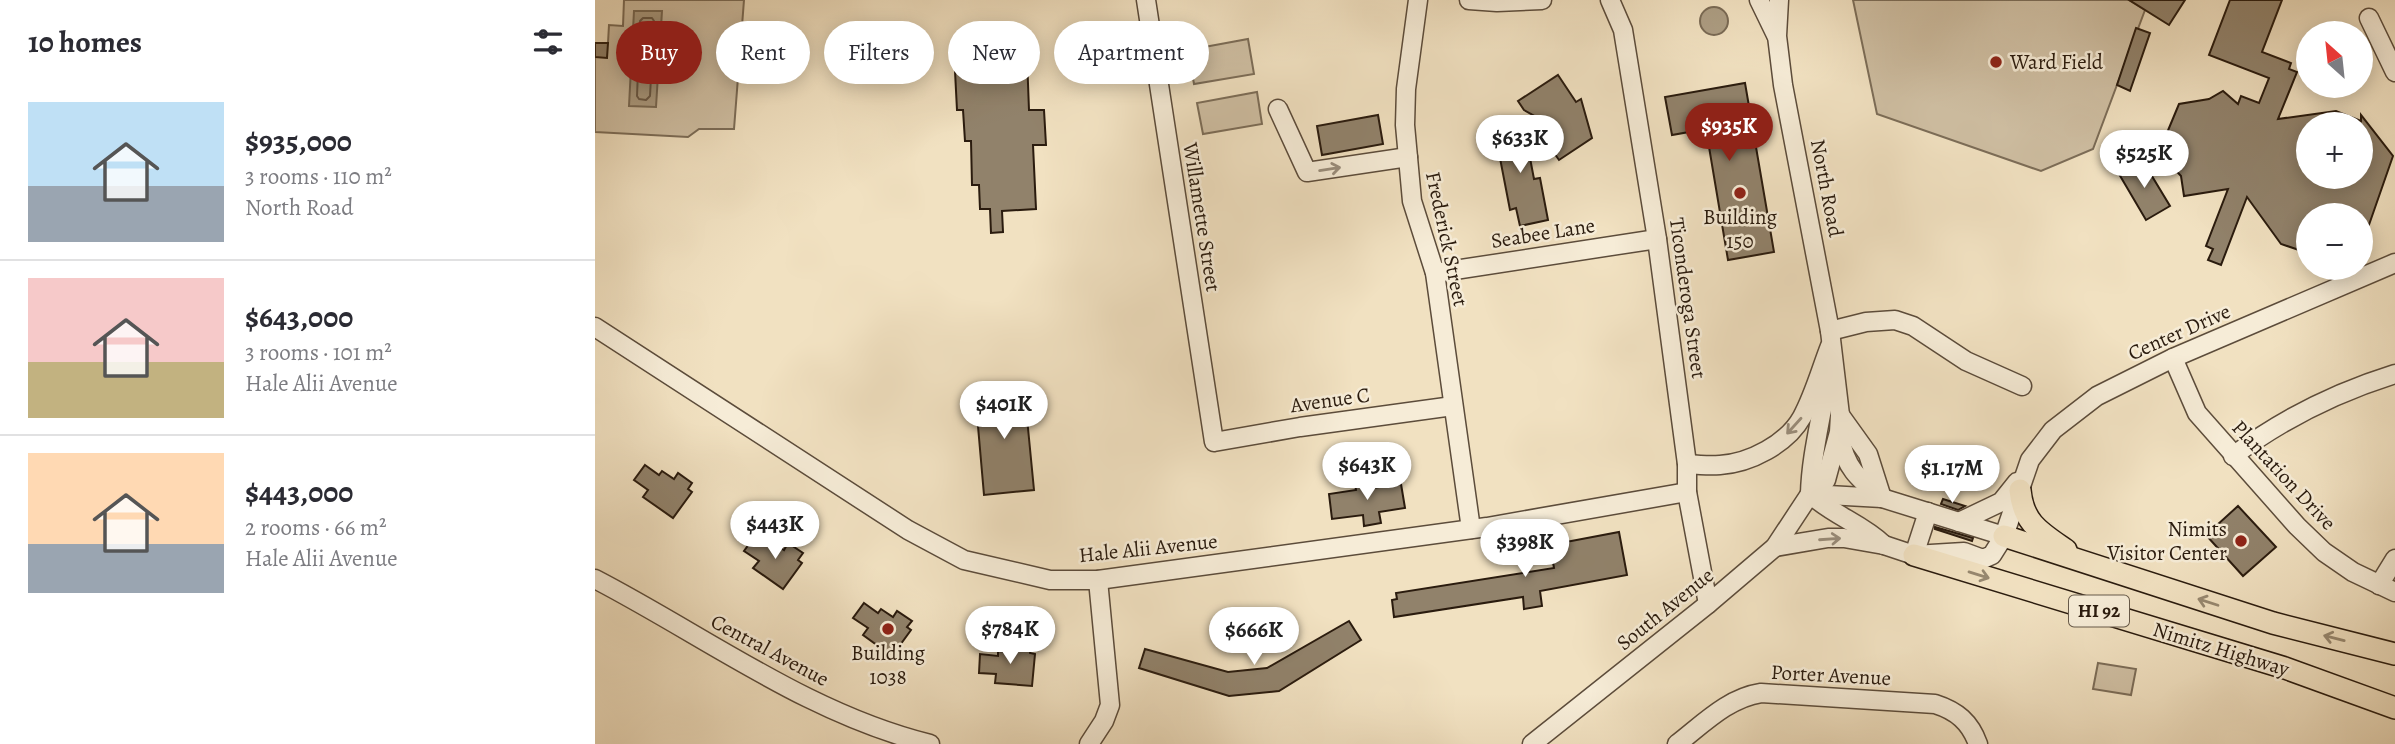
<!DOCTYPE html>
<meta charset="utf-8">
<style>
:root{--surface:#fff;--page:#f7f7f7;--text:#2b2b33;--muted:#7c7c81;--line:#e1e1e2;--accent:#8f2418}
body{margin:0;font-family:Alegreya,serif;background:var(--page);color:var(--text);height:100vh;display:flex;flex-direction:column;font-size:26px;white-space:nowrap}
*{box-sizing:border-box;margin:0}
p{font-size:23px;color:var(--muted)}
.icon{flex:none;width:38px;height:38px;fill:none;stroke:currentColor;stroke-width:2;stroke-linecap:round;stroke-linejoin:round}
.map{position:relative;flex:1;overflow:hidden}
.details{display:flex;flex-direction:column;background:var(--surface);width:595px}
.details>*{flex:none}
.top-card{position:absolute;left:21px;top:21px;width:665px;height:63px;display:flex;gap:14px}
.needle{width:46px;rotate:333deg}
.buttons{position:absolute;left:1701px;top:21px;display:grid;gap:14px}
.buttons a{display:grid;place-items:center;width:77px;height:77px;border-radius:50%;background:var(--surface);box-shadow:0 4px 18px #0003;font-size:35px}
.price{position:absolute;translate:-50% -60px;padding:0 16px;border-radius:24px;background:#fff;color:#222;font-size:23px;line-height:46px;filter:drop-shadow(0 2px 4px #0008)}
.price::after{content:'';position:absolute;left:50%;top:42px;width:21px;height:16px;margin-left:-10px;background:inherit;clip-path:polygon(0 0,100% 0,50% 100%)}
.price.active{background:var(--accent);color:#fff}
ul{padding:0;list-style:none}
li{display:flex;align-items:center;gap:21px;height:175px;padding:0 28px}
li+li{border-top:2px solid var(--line)}
li span{display:grid;place-items:center;flex:none;width:196px;height:140px;border-radius:0px;color:#555}
li>.icon{margin-inline-start:auto}
span .icon{width:84px;height:84px;fill:#fffc;stroke-width:1}
li b{font-size:30px}
h2{display:flex;justify-content:space-between;align-items:center;height:84px;padding:0 28px;font-size:30px}
.chip{padding:0 24px;border-radius:32px;background:var(--surface);box-shadow:0 4px 18px #0003;font-size:24px;line-height:63px}
.chip.active{background:var(--accent);color:#fff}
main{display:flex;flex:1;min-height:0}
.map>svg:first-child{display:block}
</style>
<main>
<section class="details">
<h2>10 homes<svg class="icon" aria-label="filters" viewBox="0 0 24 24"><path d="M4 7h16M4 17h16"/><circle cx="9" cy="7" r="2"/><circle cx="15" cy="17" r="2"/></svg></h2>
<ul>
<li><span style="background:linear-gradient(#bfe0f5 60%,#9aa5b1 0)"><svg class="icon" aria-label="home" viewBox="0 0 24 24"><path d="M3 11l9-7 9 7M6 9v11h12V9"/></svg></span><div><b>$935,000</b><p>3 rooms · 110 m²</p><p>North Road</p></div></li>
<li><span style="background:linear-gradient(#f6c9c9 60%,#c2b280 0)"><svg class="icon" aria-label="home" viewBox="0 0 24 24"><path d="M3 11l9-7 9 7M6 9v11h12V9"/></svg></span><div><b>$643,000</b><p>3 rooms · 101 m²</p><p>Hale Alii Avenue</p></div></li>
<li><span style="background:linear-gradient(#ffd9b3 65%,#9aa5b1 0)"><svg class="icon" aria-label="home" viewBox="0 0 24 24"><path d="M3 11l9-7 9 7M6 9v11h12V9"/></svg></span><div><b>$443,000</b><p>2 rooms · 66 m²</p><p>Hale Alii Avenue</p></div></li>
</ul>
</section>
<div class="map">
<svg width="1800" height="744" viewBox="0 0 1800 744">
<rect width="100%" height="100%" fill="#f1e1c1"/>
<filter id="stains"><feTurbulence type="fractalNoise" baseFrequency=".00286" numOctaves="4"/><feColorMatrix values="0 0 0 0 .2 0 0 0 0 .09 0 0 0 0 .02 0 0 0 .5 -.17"/></filter>
<radialGradient id="worn" r=".72"><stop offset=".6" stop-color="#630" stop-opacity="0"/><stop offset="1" stop-color="#630" stop-opacity=".3"/></radialGradient>
<g fill="#cfbfa3" stroke="#7c6d58" stroke-width="2">
<path d="M29 0H149L139 129H104L93 137 0 132V43H13L14 25 28 26Z"/>
<path d="M1258 0H1534L1550 10 1498 149 1446 171 1282 114Z"/>
<path d="M653 39 659 74 599 84 593 50Z"/>
<path d="M662 92 667 124 608 134 602 103Z"/>
<path d="M1503 663 1541 669 1536 695 1498 689Z"/>
</g>
<g fill="#ad9e84" stroke="#796a55" stroke-width="2">
<circle cx="1119" cy="21" r="14"/>
<path d="M39 11H67L61 107 34 106Z"/>
</g>
<g fill="none" stroke-linecap="round" stroke-linejoin="round">
<path stroke="#6c5c49" stroke-width="2" d="M48 18H57L59 21 55 96 51 100 44 99 42 96 45 21Z"/>
</g>
<g fill="#91826b" stroke="#2a1b0e" stroke-width="2" fill-rule="evenodd">
<path d="M1534 0H1590L1574 25Z"/>
<path d="M1635 0H1687L1667 52 1696 63 1694 69 1702 72 1683 119 1741 111 1766 121V115L1798 156 1768 242 1766 215H1713V253L1686 244 1652 197 1626 265 1613 260 1618 249 1611 246 1633 189 1589 196 1586 176 1564 152 1584 104 1614 99 1628 91 1643 104 1646 96 1664 103 1674 78 1614 55ZM1713 124H1766V177H1713Z"/>
<path d="M1541 28 1555 33 1535 91 1522 85Z"/>
<path d="M431 31 434 110H449L451 145H438L441 209 407 211 408 232 396 233 395 209H385L384 185H377L376 141H370L368 110H362L360 71H369L367 34Z"/>
<path d="M0 43H13L12 58 0 57Z"/>
<path d="M963 75 981 102 986 99 997 138 964 160 936 120 943 118 929 110 923 101Z"/>
<path d="M1150 83 1179 252 1133 260 1111 129 1077 135 1070 97Z"/>
<path d="M783 115 788 144 727 155 722 126Z"/>
<path d="M928 121 939 179 945 178 953 220 925 226 921 208 915 210 899 127Z"/>
<path d="M1546 158 1575 206 1551 220 1524 174Z"/>
<path d="M429 387 439 490 389 495 380 392Z"/>
<path d="M50 465 64 475 67 471 79 479 83 473 97 483 93 489 97 492 78 518 48 497 53 490 39 480Z"/>
<path d="M776 481 778 488 806 484 810 508 784 512 786 523 769 526 768 515 737 519 734 494 761 490 760 484Z"/>
<path d="M1348 499 1370 506 1363 510 1346 504Z"/>
<path d="M1643 506 1681 547 1648 576 1611 535Z"/>
<path d="M1340 527 1378 538 1377 541 1340 529Z"/>
<path d="M1024 532 1032 575 945 591 947 606 929 609 928 597 799 617 797 600 802 599 801 593 959 568 955 545Z"/>
<path d="M160 536 174 546 177 542 189 550 193 543 208 553 203 560 207 563 188 589 158 568 164 561 149 551Z"/>
<path d="M269 603 283 613 286 609 298 617 302 611 317 621 312 627 316 630 297 656 268 635 273 628 258 618Z"/>
<path d="M754 621 766 640 684 691 634 696 544 668 550 649 633 672 672 668Z"/>
<path d="M418 644 435 646V653L440 654 437 686 400 683 401 674 384 673 385 654 403 656V651L417 652Z"/>
</g>
<g fill="none" stroke-linecap="round" stroke-linejoin="round">
<g stroke="#5c4c3b" stroke-width="21">
<g id="minor">
<path d="M551 0 619 442 705 427 858 406"/>
<path d="M823 0 811 89 810 125 817 201 840 273 876 529"/>
<path d="M874 0 902 2 947 0"/>
<path d="M1015 0 1028 30 1062 239 1092 464V492L1113 604"/>
<path d="M1164 0 1181 35"/>
<path d="M1774 18 1800 72"/>
<path d="M683 109 712 172 813 157"/>
<path d="M840 273 1062 239"/>
<path d="M0 327 313 530 369 560 455 580H503L892 527 1092 492"/>
<path d="M1235 331 1271 322 1300 320 1318 326 1371 361 1427 386"/>
<path d="M1578 358 1602 413 1702 526 1729 552 1758 572 1800 592"/>
<path d="M1245 415 1273 454 1287 498"/>
<path d="M1245 437C1250 468 1264 479 1287 498"/>
<path d="M1638 456C1686 420 1742 392 1800 374"/>
<path d="M1092 464C1103 465 1114 466 1125 465 1155 463 1192 444 1207 417 1219 395 1226 369 1235 346"/>
<path d="M1215 494 1287 498 1409 536"/>
<path d="M1215 494C1216 453 1228 413 1233 373"/>
<path d="M1215 494C1239 516 1266 523 1289 545"/>
<path d="M1364 522 1406 502 1422 482"/>
<path d="M1180 547 1233 538H1249L1289 545 1319 555 1369 552 1388 559 1397 555 1409 536 1435 460 1458 430 1502 396 1578 358 1800 263"/>
<path d="M1319 555 1333 512"/>
<path d="M0 579C110 636 213 714 335 744"/>
<path d="M1784 585 1800 559"/>
<path d="M494 744 509 721 515 705 503 580"/>
<path d="M937 744 1113 604 1180 547 1215 494 1231 480 1244 432 1245 415 1235 331 1188 85 1182 36 1184 0"/>
<path d="M1082 744C1108 724 1133 698 1166 693L1340 704C1362 711 1375 722 1383 744"/>
</g>
</g>
<g stroke="#2a1b0e" stroke-width="24">
<g id="major">
<path d="M1425 490C1428 523 1445 532 1471 550"/>
<path d="M1409 536 1678 623 1800 654"/>
<path d="M1319 555 1690 668 1800 708"/>
</g>
</g>
<use href="#minor" stroke="#f6ecd7" stroke-width="18"/>
<use href="#major" stroke="#f1e1c1" stroke-width="21"/>
</g>
<defs><path id="oneway-shaft" d="M-6 0H5M1.5-3L5.5 0L1.5 3" fill="none" stroke-width="1.6" stroke-linecap="round" stroke-linejoin="round" transform="scale(1.75)"/></defs>
<g stroke="#9a8e7d">
<use href="#oneway-shaft" transform="translate(735 169) rotate(-9)"/>
<use href="#oneway-shaft" transform="translate(1199 426) rotate(132)"/>
<use href="#oneway-shaft" transform="translate(1235 539) rotate(-4)"/>
</g>
<g stroke="#978870">
<use href="#oneway-shaft" transform="translate(1384 575) rotate(17)"/>
<use href="#oneway-shaft" transform="translate(1613 602) rotate(-162)"/>
<use href="#oneway-shaft" transform="translate(1739 638) rotate(-166)"/>
</g>
<g fill="#8f2418" stroke="#f6ecd7" stroke-width="2.5">
<circle cx="1401" cy="62" r="7"/>
<circle cx="1145" cy="193" r="7"/>
<circle cx="1646" cy="541" r="7"/>
<circle cx="293" cy="629" r="7"/>
</g>
<g text-anchor="middle" dominant-baseline="central" stroke-width="5" stroke-linejoin="round" paint-order="stroke">
<rect fill="#f6ecd7" stroke="#675a4a" stroke-width="2" x="1474" y="595.5" width="60" height="31" rx="5"/>
<g font-size="19" font-weight="bold" fill="#2a1b0e">
<text x="1504" y="611">HI 92</text>
</g>
<g font-size="21" fill="#2a1b0e" stroke="#f6ecd7">
<text x="1415" y="62" text-anchor="start">Ward Field</text>
<text x="1145" y="217">Building<tspan x="1145" dy="24">150</tspan></text>
<text x="1632" y="529" text-anchor="end">Nimits<tspan x="1632" dy="24">Visitor Center</tspan></text>
<text x="293" y="653">Building<tspan x="293" dy="24">1038</tspan></text>
</g>
<g font-size="21" fill="#2a1b0e" stroke="#f6ecd7">
<text transform="translate(1232 188) rotate(79)">North Road</text>
<text transform="translate(607 217) rotate(81)">Willamette Street</text>
<text transform="translate(948 233) rotate(-9)">Seabee Lane</text>
<text transform="translate(852 239) rotate(78)">Frederick Street</text>
<text transform="translate(1093 298) rotate(82)">Ticonderoga Street</text>
<text transform="translate(1584 332) rotate(-24)">Center Drive</text>
<text transform="translate(735 400) rotate(-8)">Avenue C</text>
<text transform="translate(1689 475) rotate(47)">Plantation Drive</text>
<text transform="translate(553 548) rotate(-6)">Hale Alii Avenue</text>
<text transform="translate(1070 609) rotate(-39)">South Avenue</text>
<text transform="translate(1626 649) rotate(17)">Nimitz Highway</text>
<text transform="translate(175 650) rotate(28)">Central Avenue</text>
<text transform="translate(1236 675) rotate(3)">Porter Avenue</text>
</g>
</g>
<rect width="100%" height="100%" filter="url(#stains)"/>
<rect width="100%" height="100%" fill="url(#worn)"/>
</svg>
<div class="buttons">
<a><svg class="needle" viewBox="-14 -14 28 28"><path d="M0-13l5 13h-10z" fill="#e53935"/><path d="M0 13l5-13h-10z" fill="#7c7c81"/></svg></a>
<a>+</a>
<a>−</a>
</div>
<b class="price active" style="left:1134px;top:163px">$935K</b>
<b class="price" style="left:925px;top:175px">$633K</b>
<b class="price" style="left:1549px;top:190px">$525K</b>
<b class="price" style="left:409px;top:441px">$401K</b>
<b class="price" style="left:772px;top:502px">$643K</b>
<b class="price" style="left:1357px;top:505px">$1.17M</b>
<b class="price" style="left:180px;top:561px">$443K</b>
<b class="price" style="left:930px;top:579px">$398K</b>
<b class="price" style="left:415px;top:666px">$784K</b>
<b class="price" style="left:659px;top:667px">$666K</b>
<div class="top-card">
<a class="chip active">Buy</a>
<a class="chip">Rent</a>
<a class="chip">Filters</a>
<a class="chip">New</a>
<a class="chip">Apartment</a>
</div>
</div>
</main>
